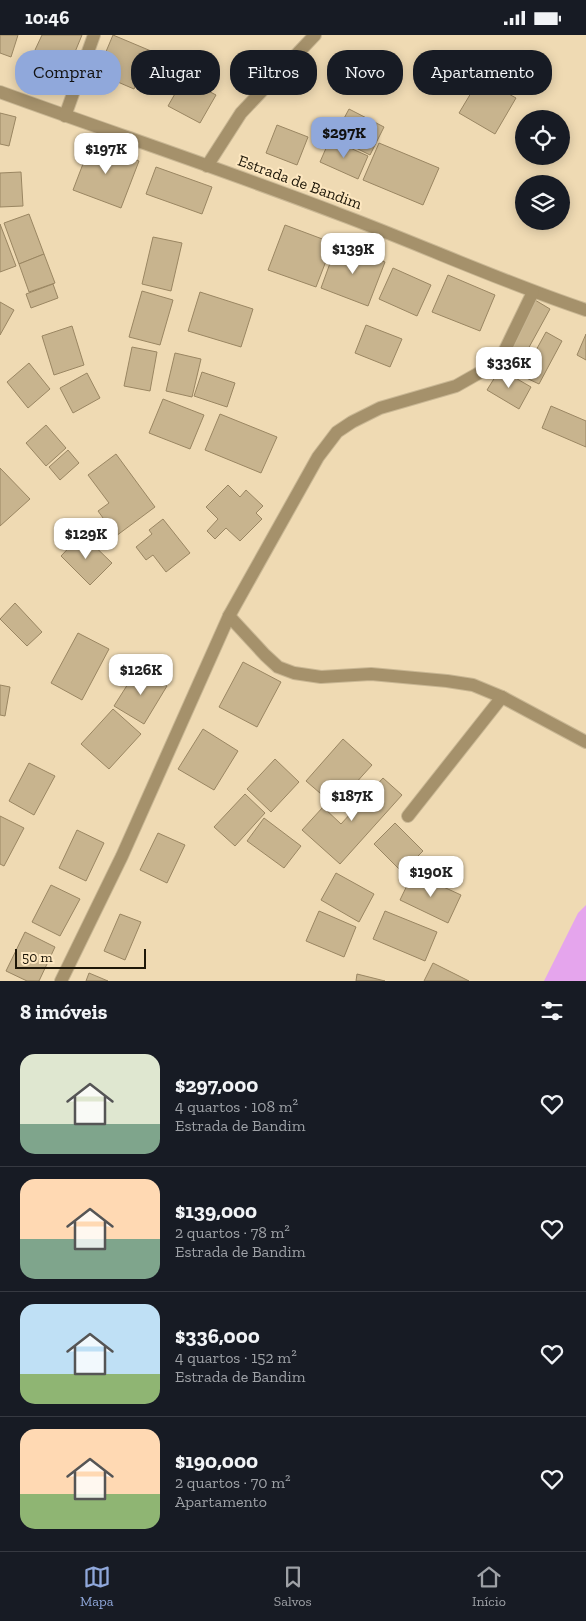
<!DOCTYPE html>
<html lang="pt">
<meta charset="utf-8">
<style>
:root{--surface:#171b24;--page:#242831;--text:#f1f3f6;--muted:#9ea1a6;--line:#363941;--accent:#90a8db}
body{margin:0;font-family:"Zilla Slab",serif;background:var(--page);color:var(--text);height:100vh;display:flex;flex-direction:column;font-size:19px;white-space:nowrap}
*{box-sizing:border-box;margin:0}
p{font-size:16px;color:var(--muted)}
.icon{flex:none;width:28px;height:28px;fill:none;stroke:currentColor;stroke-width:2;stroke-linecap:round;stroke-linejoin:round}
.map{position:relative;height:946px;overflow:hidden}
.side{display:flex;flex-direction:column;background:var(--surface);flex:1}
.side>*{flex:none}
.hud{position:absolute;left:15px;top:15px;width:556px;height:45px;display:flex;gap:10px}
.controls{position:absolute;left:515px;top:75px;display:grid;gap:10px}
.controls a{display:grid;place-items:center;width:55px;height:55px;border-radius:50%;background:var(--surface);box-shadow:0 2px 12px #0003;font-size:25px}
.scale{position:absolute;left:15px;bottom:12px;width:131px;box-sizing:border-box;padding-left:5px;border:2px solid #1e1708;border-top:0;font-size:14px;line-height:18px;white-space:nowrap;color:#1e1708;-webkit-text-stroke:4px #fde7c0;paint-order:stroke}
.price{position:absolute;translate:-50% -42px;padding:0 11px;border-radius:10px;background:#fff;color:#222;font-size:16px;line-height:32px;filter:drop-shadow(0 1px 2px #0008)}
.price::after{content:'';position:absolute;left:50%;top:30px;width:15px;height:11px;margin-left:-8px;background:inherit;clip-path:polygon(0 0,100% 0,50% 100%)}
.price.active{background:var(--accent);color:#111}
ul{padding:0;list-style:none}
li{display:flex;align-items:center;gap:15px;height:125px;padding:0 20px}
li+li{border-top:1px solid var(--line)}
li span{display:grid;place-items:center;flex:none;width:140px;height:100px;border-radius:15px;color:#555}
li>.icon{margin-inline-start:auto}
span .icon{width:60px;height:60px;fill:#fffc;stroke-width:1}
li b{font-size:21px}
h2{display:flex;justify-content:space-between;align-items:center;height:60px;padding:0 20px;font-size:21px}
.tag{padding:0 18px;border-radius:20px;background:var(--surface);box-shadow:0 2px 12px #0003;font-size:18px;line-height:45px}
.tag.active{background:var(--accent);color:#111}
.status{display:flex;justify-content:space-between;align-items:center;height:35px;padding:0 25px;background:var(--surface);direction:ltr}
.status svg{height:14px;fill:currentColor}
.tab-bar{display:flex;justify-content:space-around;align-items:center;height:70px;border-top:1px solid var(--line);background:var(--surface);font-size:14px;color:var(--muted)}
.tab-bar a{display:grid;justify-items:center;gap:2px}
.tab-bar .active{color:var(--accent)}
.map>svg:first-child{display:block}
</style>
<div class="status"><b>10:46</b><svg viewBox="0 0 49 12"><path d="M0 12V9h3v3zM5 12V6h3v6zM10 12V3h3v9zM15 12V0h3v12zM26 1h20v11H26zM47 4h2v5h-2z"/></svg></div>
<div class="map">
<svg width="586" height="946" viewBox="0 0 586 946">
<rect width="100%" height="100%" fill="#efdab3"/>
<path fill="#e5a5ed" d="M586 870V946H544L578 878Z"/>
<g fill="#c8b48e" stroke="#9a8662">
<path d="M0 0H18L11 22 0 18Z"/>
<path d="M42 0H82L70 29 35 15Z"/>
<path d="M113 0 151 16 134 54 97 38Z"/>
<path d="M184 43 216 60 200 88 168 71Z"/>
<path d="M480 43 516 63 495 99 459 78Z"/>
<path d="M349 74 384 92 370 120 334 102Z"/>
<path d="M0 78 16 82 9 111 0 109Z"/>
<path d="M277 90 308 102 297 130 266 118Z"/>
<path d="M330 104 368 121 358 144 320 127Z"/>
<path d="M91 108 139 126 121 173 73 155Z"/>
<path d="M379 108 439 133 423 170 363 145Z"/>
<path d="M156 132 212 152 202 179 146 159Z"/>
<path d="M21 137 23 171 0 172V138Z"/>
<path d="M29 179 44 219 19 229 4 188Z"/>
<path d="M0 189 16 231 0 237Z"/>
<path d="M285 190 333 208 316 252 268 235Z"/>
<path d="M153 202 182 208 171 256 142 249Z"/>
<path d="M337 209 385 227 368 271 321 253Z"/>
<path d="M44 219 55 248 29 257 19 229Z"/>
<path d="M393 233 431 250 417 281 379 264Z"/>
<path d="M448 240 495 260 480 296 432 277Z"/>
<path d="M53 249 58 263 31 273 26 259Z"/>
<path d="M142 256 173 265 160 310 129 302Z"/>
<path d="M200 257 253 274 241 312 188 296Z"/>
<path d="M535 265 550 274 516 336 500 328Z"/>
<path d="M0 267 14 275 0 300Z"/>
<path d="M366 290 402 304 390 332 355 318Z"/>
<path d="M72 291 84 330 54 340 42 301Z"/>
<path d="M546 297 562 306 539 349 522 341Z"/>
<path d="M586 299V325L577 320Z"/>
<path d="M132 312 157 317 150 356 124 351Z"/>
<path d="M175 318 201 324 192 362 166 356Z"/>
<path d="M29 328 50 354 28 373 7 347Z"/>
<path d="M500 334 531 352 519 374 487 355Z"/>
<path d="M202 337 235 348 227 372 194 361Z"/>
<path d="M87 338 100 363 73 378 60 353Z"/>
<path d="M163 364 204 380 190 414 149 398Z"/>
<path d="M551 371 586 386V412L542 393Z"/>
<path d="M220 379 277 402 261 438 205 415Z"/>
<path d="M46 390 66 413 46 431 26 408Z"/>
<path d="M68 415 79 428 60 445 49 432Z"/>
<path d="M116 419 155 472 116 501 98 476 109 468 88 440Z"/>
<path d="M0 433 30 464 0 491Z"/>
<path d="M228 450 240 462 246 455 263 471 256 478 262 484 240 506 226 493 215 504 207 496 218 484 206 472Z"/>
<path d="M163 484 190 518 166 537 153 520 146 525 136 512 152 499 149 495Z"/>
<path d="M82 499 112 528 90 550 61 521Z"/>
<path d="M15 568 42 597 27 611 0 584Z"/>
<path d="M78 598 109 614 82 665 51 648Z"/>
<path d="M243 627 281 647 257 692 219 672Z"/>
<path d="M138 633 167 651 144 689 114 671Z"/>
<path d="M0 650 10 652 5 681 0 680Z"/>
<path d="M113 674 141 699 109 734 81 709Z"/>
<path d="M203 694 238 716 214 755 178 734Z"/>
<path d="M343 704 372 730 335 771 306 746Z"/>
<path d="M275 724 299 747 271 777 247 754Z"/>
<path d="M29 728 55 741 34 780 9 766Z"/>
<path d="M383 743 402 760 340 829 302 795 323 772 341 789Z"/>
<path d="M245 759 265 778 235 811 214 792Z"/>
<path d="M0 781 24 793 4 831 0 829Z"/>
<path d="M264 783 301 811 284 833 247 806Z"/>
<path d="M395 788 423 816 402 837 374 809Z"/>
<path d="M77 795 104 808 86 846 59 833Z"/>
<path d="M158 798 185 810 167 848 140 835Z"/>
<path d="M336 838 374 859 359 887 321 865Z"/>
<path d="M413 838 461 860 448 888 400 865Z"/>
<path d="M51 850 80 864 60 901 32 887Z"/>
<path d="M319 876 356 892 344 922 306 906Z"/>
<path d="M385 876 437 897 425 926 373 904Z"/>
<path d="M120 879 141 887 125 925 104 916Z"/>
<path d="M25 897 55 912 39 946H27L6 936Z"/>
<path d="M433 928 469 946H424Z"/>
<path d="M89 938 108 946H86Z"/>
<path d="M357 939 385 946H356Z"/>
</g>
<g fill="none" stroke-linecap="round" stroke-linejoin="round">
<g stroke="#c9b794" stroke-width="14">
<g id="street">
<path d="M0 57C113 98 227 136 339 179 422 210 502 247 586 275"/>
<path d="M65 81 94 0"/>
<path d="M207 131 241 78 315 0"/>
<path d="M229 581 265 620 278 632 294 638 321 642 371 639 447 646 473 650 502 662 586 707"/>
<path d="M408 781 502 662"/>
<path d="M61 946 122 821 229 581 318 422 337 397 352 387 380 373 456 351 486 334 498 324 505 315 533 257"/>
</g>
</g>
<use href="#street" stroke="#a5916b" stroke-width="12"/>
</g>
<g text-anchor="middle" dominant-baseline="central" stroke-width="4" stroke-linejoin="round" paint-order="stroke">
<g font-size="16" fill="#1e1708" stroke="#fde7c0">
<text transform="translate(300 147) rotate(20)">Estrada de Bandim</text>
</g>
</g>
</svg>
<div class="controls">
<a><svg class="icon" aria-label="locate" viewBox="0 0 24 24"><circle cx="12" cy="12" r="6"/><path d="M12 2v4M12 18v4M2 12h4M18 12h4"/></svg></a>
<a><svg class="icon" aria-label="layers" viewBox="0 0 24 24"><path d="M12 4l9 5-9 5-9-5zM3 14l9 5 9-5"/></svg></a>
</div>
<div class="scale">50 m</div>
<b class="price active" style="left:344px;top:124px">$297K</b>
<b class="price" style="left:106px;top:140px">$197K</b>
<b class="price" style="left:353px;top:240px">$139K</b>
<b class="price" style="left:509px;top:354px">$336K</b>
<b class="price" style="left:86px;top:525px">$129K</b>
<b class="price" style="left:141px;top:661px">$126K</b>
<b class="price" style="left:352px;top:787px">$187K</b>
<b class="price" style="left:431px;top:863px">$190K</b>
<div class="hud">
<a class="tag active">Comprar</a>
<a class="tag">Alugar</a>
<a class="tag">Filtros</a>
<a class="tag">Novo</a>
<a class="tag">Apartamento</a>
</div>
</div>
<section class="side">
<h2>8 imóveis<svg class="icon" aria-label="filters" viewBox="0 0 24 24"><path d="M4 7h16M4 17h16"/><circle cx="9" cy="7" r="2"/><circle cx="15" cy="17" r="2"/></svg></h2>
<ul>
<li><span style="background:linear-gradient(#dfe7d0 70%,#7fa58c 0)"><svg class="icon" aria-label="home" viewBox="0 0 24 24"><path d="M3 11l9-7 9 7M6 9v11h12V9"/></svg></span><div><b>$297,000</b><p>4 quartos · 108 m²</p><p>Estrada de Bandim</p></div><svg class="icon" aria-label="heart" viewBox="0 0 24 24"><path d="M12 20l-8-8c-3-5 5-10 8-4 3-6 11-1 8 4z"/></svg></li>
<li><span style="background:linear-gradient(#ffd9b3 60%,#7fa58c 0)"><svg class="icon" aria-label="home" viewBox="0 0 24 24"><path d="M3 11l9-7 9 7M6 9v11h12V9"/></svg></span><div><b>$139,000</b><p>2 quartos · 78 m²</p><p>Estrada de Bandim</p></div><svg class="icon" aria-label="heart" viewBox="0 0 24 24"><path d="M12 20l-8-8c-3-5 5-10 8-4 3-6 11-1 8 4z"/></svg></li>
<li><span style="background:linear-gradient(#bfe0f5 70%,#8fb573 0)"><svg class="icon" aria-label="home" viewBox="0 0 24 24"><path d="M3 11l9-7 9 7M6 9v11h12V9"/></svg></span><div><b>$336,000</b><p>4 quartos · 152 m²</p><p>Estrada de Bandim</p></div><svg class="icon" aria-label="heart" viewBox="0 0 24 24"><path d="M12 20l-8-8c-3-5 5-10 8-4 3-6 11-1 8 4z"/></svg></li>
<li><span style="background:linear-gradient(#ffd9b3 65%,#8fb573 0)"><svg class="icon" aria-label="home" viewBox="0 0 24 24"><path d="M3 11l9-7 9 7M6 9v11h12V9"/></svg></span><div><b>$190,000</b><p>2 quartos · 70 m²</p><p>Apartamento</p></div><svg class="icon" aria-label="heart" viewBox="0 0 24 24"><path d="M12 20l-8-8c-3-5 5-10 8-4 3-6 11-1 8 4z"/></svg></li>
</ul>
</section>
<nav class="tab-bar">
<a class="active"><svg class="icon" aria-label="map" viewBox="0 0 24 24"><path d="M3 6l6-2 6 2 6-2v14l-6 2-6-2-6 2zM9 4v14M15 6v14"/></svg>Mapa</a>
<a><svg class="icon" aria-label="saved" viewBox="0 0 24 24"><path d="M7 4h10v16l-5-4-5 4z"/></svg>Salvos</a>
<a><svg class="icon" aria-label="home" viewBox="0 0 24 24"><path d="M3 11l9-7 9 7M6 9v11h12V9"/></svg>Início</a>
</nav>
